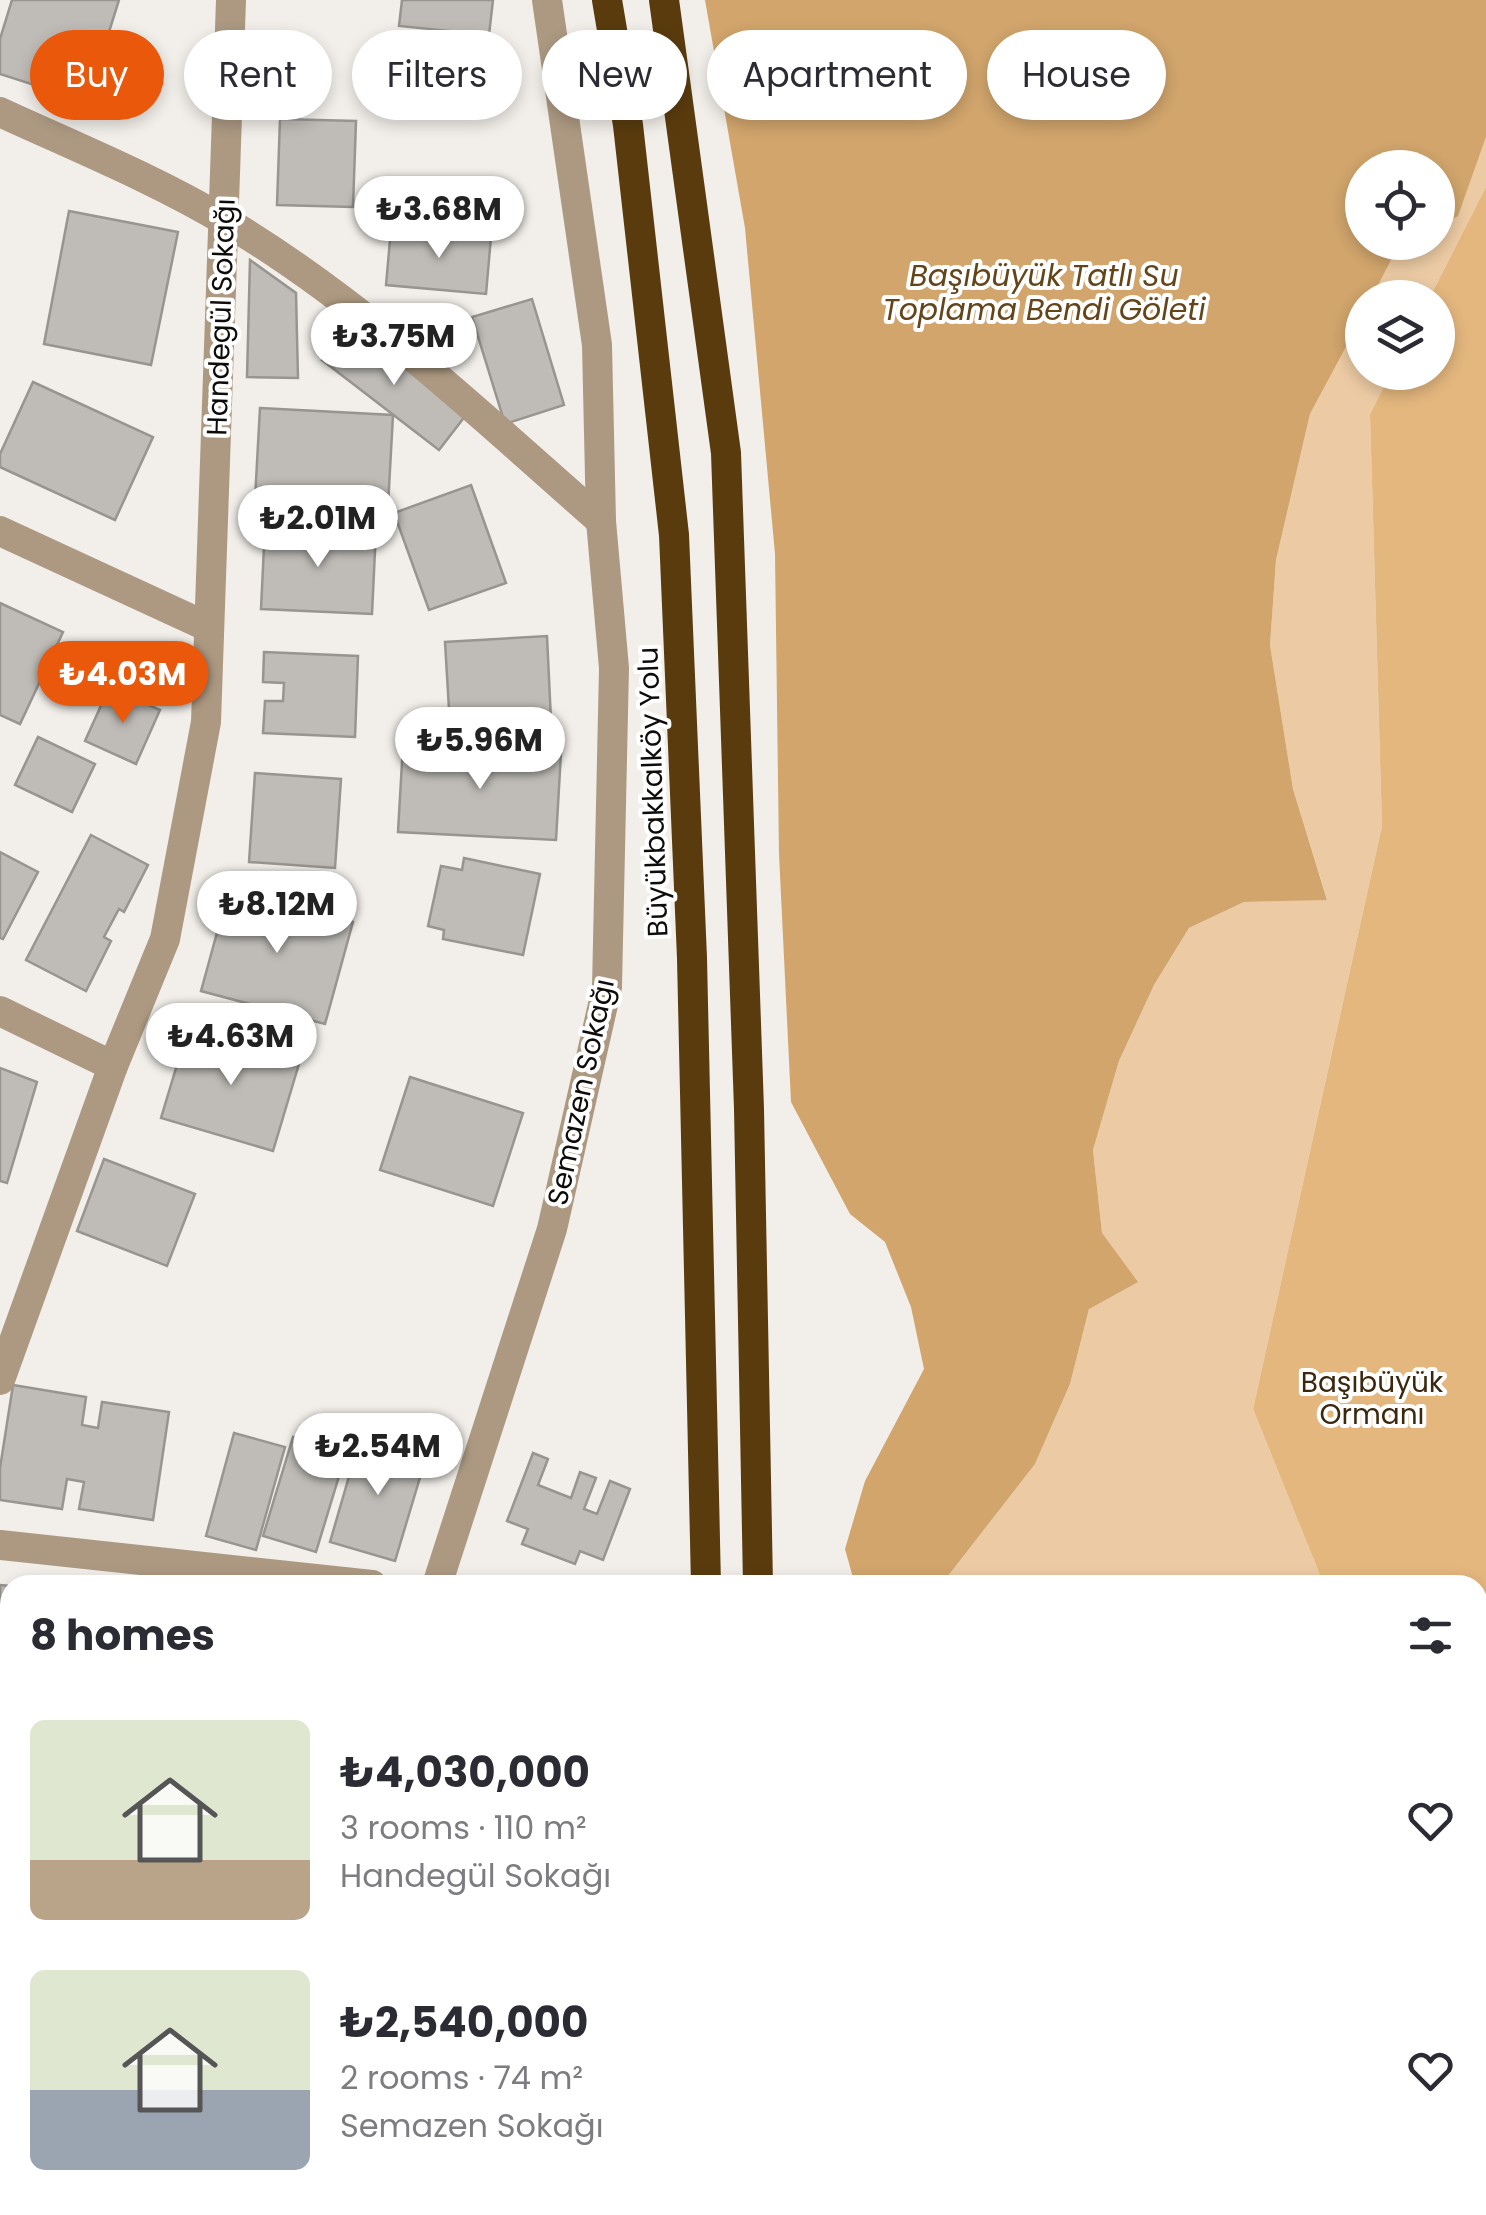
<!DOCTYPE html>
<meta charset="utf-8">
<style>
:root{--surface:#fff;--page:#f7f7f7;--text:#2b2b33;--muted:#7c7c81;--accent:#ea580c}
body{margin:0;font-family:Poppins,sans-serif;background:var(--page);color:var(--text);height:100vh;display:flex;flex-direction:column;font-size:38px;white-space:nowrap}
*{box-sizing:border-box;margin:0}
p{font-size:32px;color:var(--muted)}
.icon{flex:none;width:55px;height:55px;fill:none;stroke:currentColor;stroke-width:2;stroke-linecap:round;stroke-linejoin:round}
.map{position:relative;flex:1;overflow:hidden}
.details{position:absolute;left:0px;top:1575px;width:1488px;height:640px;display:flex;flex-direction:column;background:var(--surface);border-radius:30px 30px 0 0;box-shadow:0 5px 15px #0003}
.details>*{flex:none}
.hud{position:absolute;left:30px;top:30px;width:1428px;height:90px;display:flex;gap:20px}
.controls{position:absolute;left:1345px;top:150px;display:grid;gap:20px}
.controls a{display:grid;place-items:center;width:110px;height:110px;border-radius:50%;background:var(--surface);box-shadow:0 5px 15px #0003;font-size:50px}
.price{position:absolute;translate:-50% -85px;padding:0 22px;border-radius:35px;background:#fff;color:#222;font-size:32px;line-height:65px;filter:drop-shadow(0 2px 5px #0008)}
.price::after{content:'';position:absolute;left:50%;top:60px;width:30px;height:22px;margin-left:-15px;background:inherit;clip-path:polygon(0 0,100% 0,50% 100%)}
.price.selected{background:var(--accent);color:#fff}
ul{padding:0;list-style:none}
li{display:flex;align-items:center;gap:30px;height:250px;padding:0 30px}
li span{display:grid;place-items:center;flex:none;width:280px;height:200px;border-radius:15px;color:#555}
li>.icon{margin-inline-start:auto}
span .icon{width:120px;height:120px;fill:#fffc;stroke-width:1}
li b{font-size:42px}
h2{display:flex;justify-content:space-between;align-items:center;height:120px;padding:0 30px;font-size:42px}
.tag{padding:0 35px;border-radius:45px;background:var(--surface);box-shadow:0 5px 15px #0003;font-size:35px;line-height:90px}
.tag.selected{background:var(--accent);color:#fff}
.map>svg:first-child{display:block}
</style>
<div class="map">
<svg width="1486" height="2215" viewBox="0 0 1486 2215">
<rect width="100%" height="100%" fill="#f2efea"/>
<g fill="#eccba4">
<path d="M1486 137V187L1430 297 1372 298C1392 258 1388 243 1438 242V227L1458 215Z"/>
<path d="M1362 317V372L1391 373 1370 414 1382 826 1253 1409 1324 1585H941L1035 1464 1070 1384 1089 1309 1102 1233 1093 1150 1119 1061 1154 985 1189 928 1244 902 1327 899 1293 789 1270 645 1276 560 1310 414Z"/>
<path d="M788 2205H999L994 2215H787Z"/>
</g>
<path fill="#e4b77e" d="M1486 187V2215H994L999 2205H1478V1585H1324L1253 1409 1382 826 1370 414 1391 373 1438 372V298L1430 297Z"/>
<path fill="#d1a56c" d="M705 0H1486V137L1458 216 1438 227V168H1362V242L1411 243 1395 252 1372 297 1362 298V317L1310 414 1276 560 1270 645 1293 789 1327 900 1244 902 1189 928 1154 985 1119 1061 1093 1150 1102 1233 1138 1282 1089 1309 1070 1384 1035 1464 941 1585H855L845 1549 865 1481 924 1369 911 1307 885 1242 850 1214 791 1102 779 854 775 554 745 228Z"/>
<g fill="#bfbcb7" stroke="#989591" stroke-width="2.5">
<path d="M12 0H119L87 102 0 74V39Z"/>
<path d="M402 0H493L489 35 399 26Z"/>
<path d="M405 39 495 46 489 115 399 108Z"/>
<path d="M280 119 356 121 353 207 277 205Z"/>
<path d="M402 178 492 185 488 234 398 226Z"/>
<path d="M69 211 178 232 151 365 44 344Z"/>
<path d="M391 229 491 237 486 294 386 285Z"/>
<path d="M250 260 296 293 298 378 247 377Z"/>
<path d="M532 299 564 405 505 424 472 317Z"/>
<path d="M349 325 466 415 439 450 322 360Z"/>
<path d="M33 382 153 437 115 520 0 467V454Z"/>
<path d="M260 408 393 415 388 506 255 499Z"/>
<path d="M471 485 506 583 429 610 394 513Z"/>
<path d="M265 525 376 530 372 614 261 609Z"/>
<path d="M0 603 63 632 20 724 0 715Z"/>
<path d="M547 636 551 720 450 726 445 642Z"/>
<path d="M264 652 358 656 355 737 263 733 265 701H283L284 683 263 682Z"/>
<path d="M109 688 160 710 136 764 85 741Z"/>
<path d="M38 737 95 764 72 812 15 785Z"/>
<path d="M403 745 561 753 556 840 398 832Z"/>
<path d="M255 773 341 779 335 868 249 862Z"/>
<path d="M91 835 148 865 124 912 119 909 104 937 111 941 86 991 26 960Z"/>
<path d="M0 852 38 872 3 939 0 938Z"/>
<path d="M464 858 540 874 523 955 443 939 444 930 428 926 441 866 462 870Z"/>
<path d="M229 889 353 922 325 1024 201 991Z"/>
<path d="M189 1025 301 1057 273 1151 161 1118Z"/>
<path d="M0 1068 37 1082 7 1183 0 1181Z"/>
<path d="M410 1077 523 1113 493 1206 380 1170Z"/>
<path d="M104 1159 195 1194 167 1266 77 1231Z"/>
<path d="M13 1385 86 1397 82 1425 98 1428 102 1402 169 1412 153 1520 79 1509 84 1482 67 1479 62 1509 0 1500V1468Z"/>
<path d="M234 1433 285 1447 256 1550 206 1536Z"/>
<path d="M361 1435 427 1454 395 1561 330 1542Z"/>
<path d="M293 1437 346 1453 316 1552 263 1536Z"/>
<path d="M533 1453 548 1459 538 1485 571 1498 580 1472 596 1478 584 1509 597 1514 610 1481 630 1489 603 1560 580 1551 575 1564 522 1544 528 1529 507 1521Z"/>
<path d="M0 1585 10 1586V1650L0 1649Z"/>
<path d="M0 1693 10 1694V1746L0 1745Z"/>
<path d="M0 1780 10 1781V1824H0Z"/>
<path d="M0 1868 10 1869V1924L0 1923Z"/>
<path d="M0 1936 10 1937V2006L0 2005Z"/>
<path d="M0 2111 10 2112V2159L0 2158Z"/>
<path d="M0 2190 10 2191V2205H58V2215H0Z"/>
<path d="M548 2205H621L619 2215H546Z"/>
</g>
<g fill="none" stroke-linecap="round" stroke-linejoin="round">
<g stroke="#a3a19d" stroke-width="6" stroke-dasharray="10 5" stroke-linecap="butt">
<path d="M1478 1783 1486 1778"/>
<path d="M1250 2215 1254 2205"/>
</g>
<g stroke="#ad9982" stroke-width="30">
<path d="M0 112C76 147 155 179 227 222 364 304 481 416 601 521"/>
<path d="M0 531 208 627"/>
<path d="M0 1011 113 1066"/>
<path d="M0 1380 113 1066 165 939 206 722 231 0"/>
<path d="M0 1545 372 1585"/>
<path d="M437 1585 552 1229 607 987 614 668 601 521 597 345 547 0"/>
<path d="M327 2215 329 2205"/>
</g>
<g stroke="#5a3b0e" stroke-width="30">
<path d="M607 0 628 125 674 535 692 958 706 1585"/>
<path d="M664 0 726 453 749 1109 758 1585"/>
<path d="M699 2215 700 2205"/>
<path d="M752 2215 753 2205"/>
</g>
</g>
<g text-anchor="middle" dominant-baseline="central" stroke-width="8" stroke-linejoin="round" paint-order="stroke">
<g font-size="28" fill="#0d0c0a" stroke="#fff">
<text transform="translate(221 317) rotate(-88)">Handegül Sokağı</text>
<text transform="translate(653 792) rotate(-92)">Büyükbakkalköy Yolu</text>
<text transform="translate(581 1092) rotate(-78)">Semazen Sokağı</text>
</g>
<g font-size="28" fill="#3b280e" stroke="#fff">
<text x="1372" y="1382">Başıbüyük<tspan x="1372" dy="32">Ormanı</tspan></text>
</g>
<g font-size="30" font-style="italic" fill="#64451a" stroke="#fff">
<text x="1044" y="275">Başıbüyük Tatlı Su<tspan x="1044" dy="34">Toplama Bendi Göleti</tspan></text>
</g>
</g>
</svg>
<div class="controls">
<a><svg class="icon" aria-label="locate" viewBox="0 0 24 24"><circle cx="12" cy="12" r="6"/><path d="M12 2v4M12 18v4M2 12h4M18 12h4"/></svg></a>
<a><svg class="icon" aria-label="layers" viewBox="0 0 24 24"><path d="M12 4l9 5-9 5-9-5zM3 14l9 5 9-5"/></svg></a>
</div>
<b class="price" style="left:439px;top:261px">₺3.68M</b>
<b class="price" style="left:394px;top:388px">₺3.75M</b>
<b class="price" style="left:318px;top:570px">₺2.01M</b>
<b class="price selected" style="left:123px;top:726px">₺4.03M</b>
<b class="price" style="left:480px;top:792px">₺5.96M</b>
<b class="price" style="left:277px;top:956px">₺8.12M</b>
<b class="price" style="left:231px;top:1088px">₺4.63M</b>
<b class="price" style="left:378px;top:1498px">₺2.54M</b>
<div class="hud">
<a class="tag selected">Buy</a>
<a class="tag">Rent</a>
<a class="tag">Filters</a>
<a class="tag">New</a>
<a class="tag">Apartment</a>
<a class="tag">House</a>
</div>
<section class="details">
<h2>8 homes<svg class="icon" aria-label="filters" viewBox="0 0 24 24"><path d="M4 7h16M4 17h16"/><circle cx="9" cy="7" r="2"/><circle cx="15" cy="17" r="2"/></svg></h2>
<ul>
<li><span style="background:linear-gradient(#dfe7d0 70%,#b9a48a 0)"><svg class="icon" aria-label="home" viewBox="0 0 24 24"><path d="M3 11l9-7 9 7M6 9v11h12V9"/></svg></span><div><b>₺4,030,000</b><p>3 rooms · 110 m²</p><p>Handegül Sokağı</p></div><svg class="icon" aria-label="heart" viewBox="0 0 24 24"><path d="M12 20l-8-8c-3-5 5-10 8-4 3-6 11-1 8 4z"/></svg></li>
<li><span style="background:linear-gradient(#dfe7d0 60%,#9aa5b1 0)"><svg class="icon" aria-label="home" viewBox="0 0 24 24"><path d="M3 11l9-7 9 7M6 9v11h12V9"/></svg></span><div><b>₺2,540,000</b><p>2 rooms · 74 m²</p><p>Semazen Sokağı</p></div><svg class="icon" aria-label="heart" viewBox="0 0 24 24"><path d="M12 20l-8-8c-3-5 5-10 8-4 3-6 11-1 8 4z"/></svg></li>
</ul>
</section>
</div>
